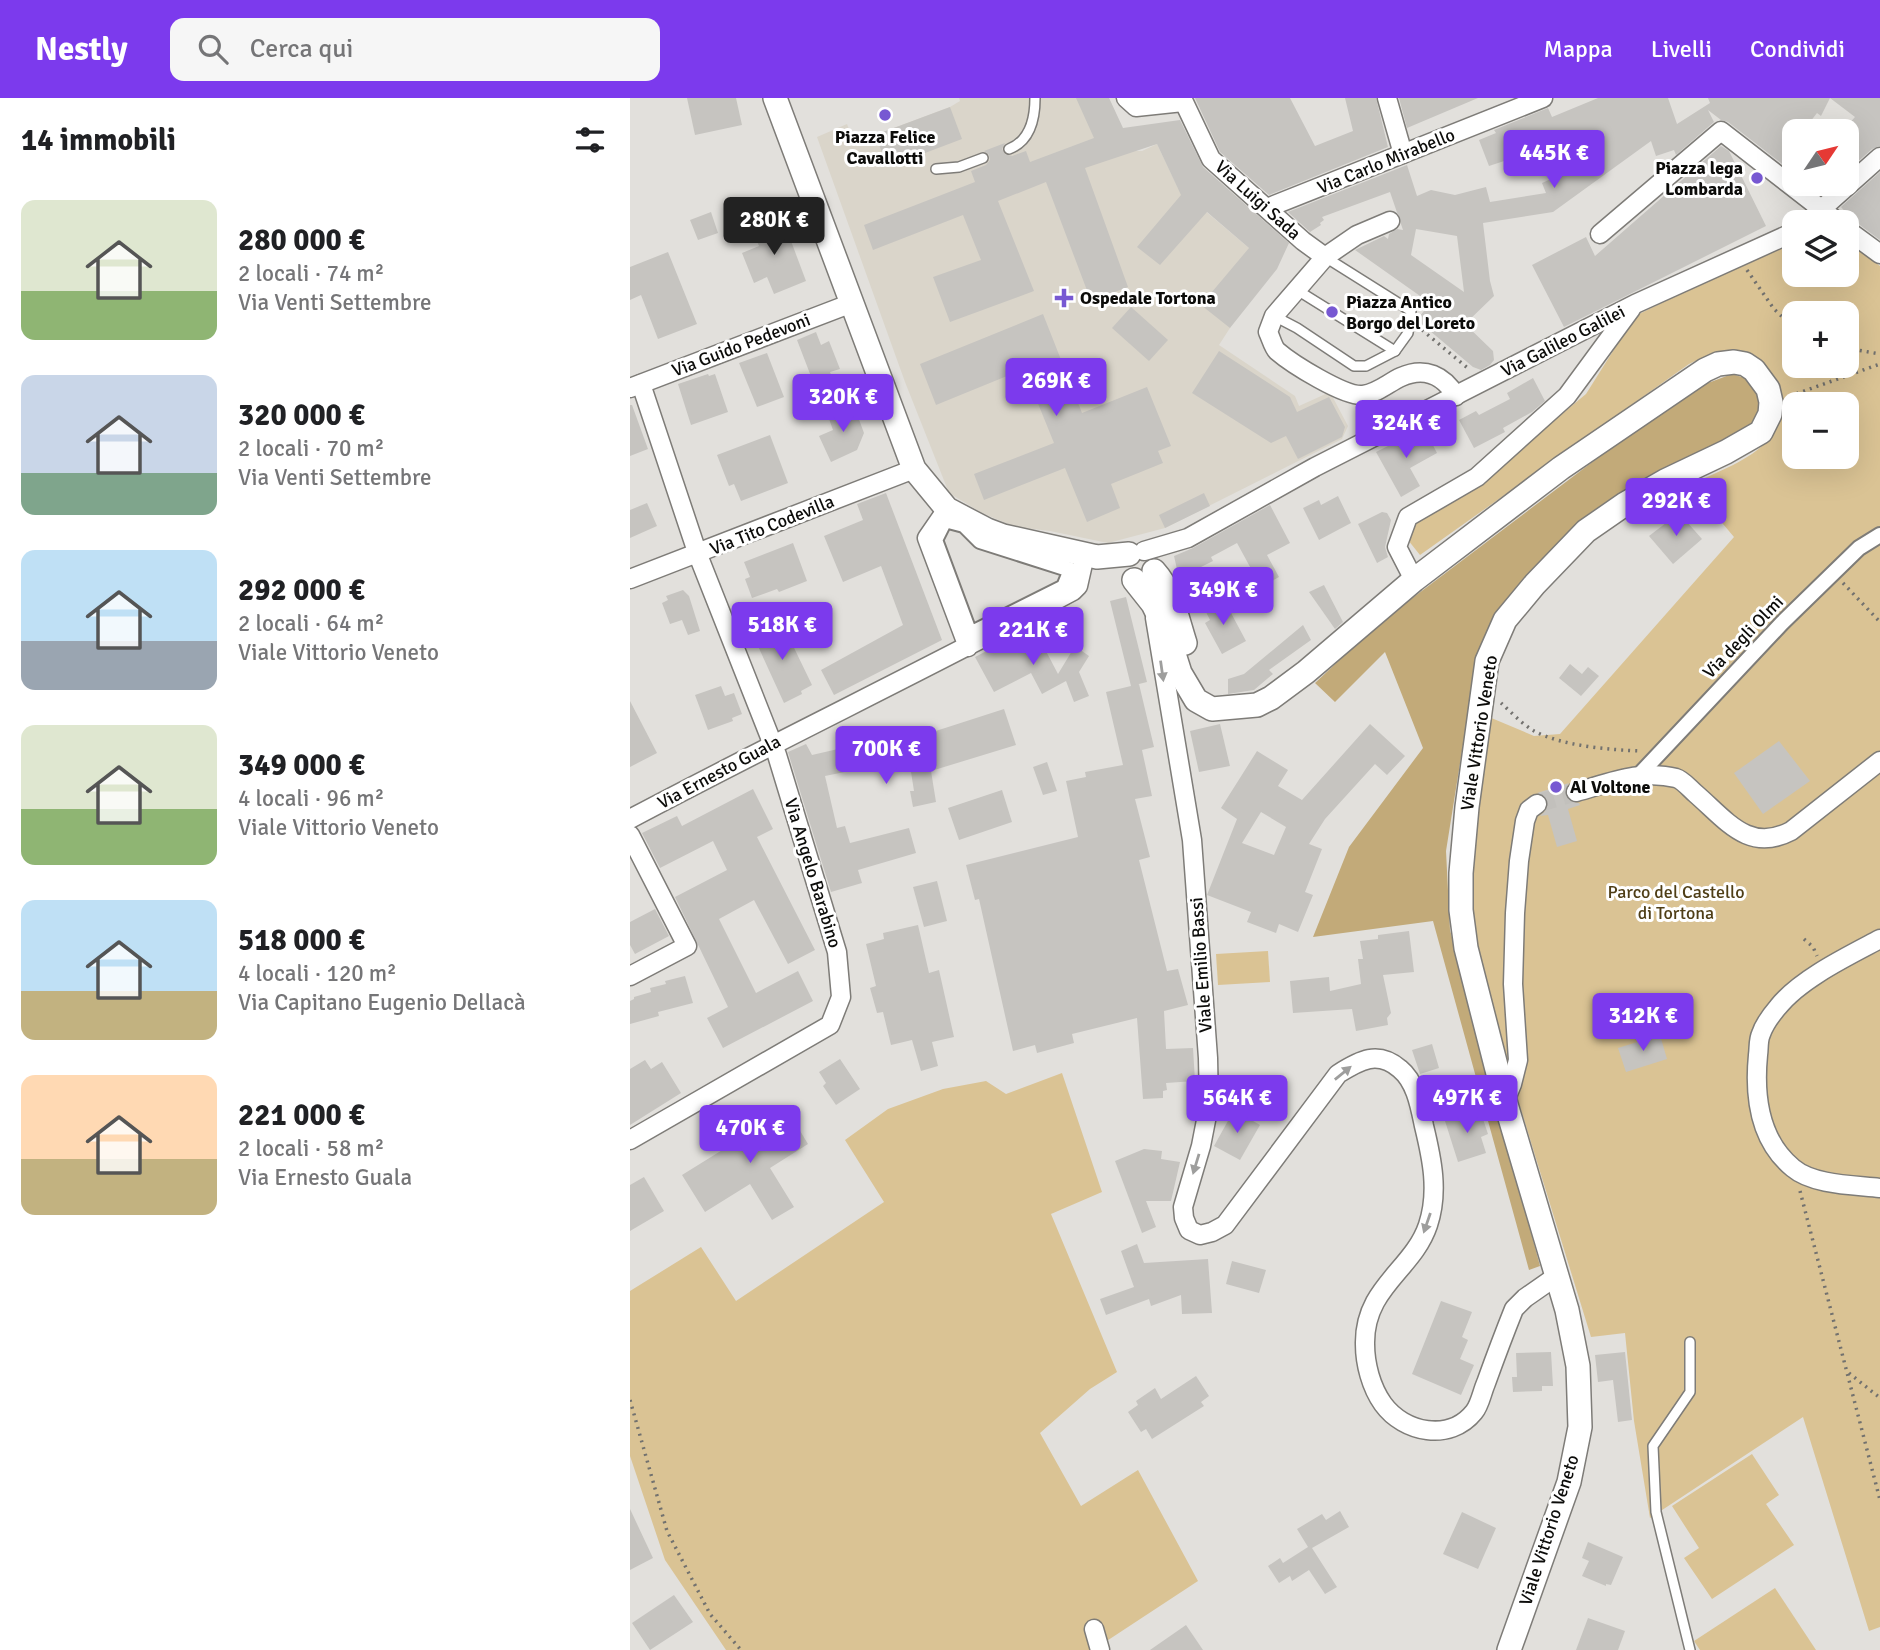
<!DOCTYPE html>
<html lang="it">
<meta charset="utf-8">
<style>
:root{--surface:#fff;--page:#f6f6f6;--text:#202124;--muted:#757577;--accent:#7c3aed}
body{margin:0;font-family:Signika,sans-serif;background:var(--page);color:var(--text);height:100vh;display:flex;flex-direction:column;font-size:26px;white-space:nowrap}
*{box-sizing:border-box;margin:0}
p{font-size:23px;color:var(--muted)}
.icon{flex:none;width:38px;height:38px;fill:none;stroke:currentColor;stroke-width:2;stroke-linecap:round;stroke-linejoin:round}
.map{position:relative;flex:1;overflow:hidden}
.details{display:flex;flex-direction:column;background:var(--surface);width:630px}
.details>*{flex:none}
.needle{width:46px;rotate:55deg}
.fabs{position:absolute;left:1152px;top:21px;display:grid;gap:14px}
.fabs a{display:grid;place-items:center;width:77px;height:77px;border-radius:14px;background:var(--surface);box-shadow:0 7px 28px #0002;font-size:35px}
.price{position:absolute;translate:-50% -60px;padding:0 16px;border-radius:7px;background:var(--accent);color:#fff;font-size:23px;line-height:46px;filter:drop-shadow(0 2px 4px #0008)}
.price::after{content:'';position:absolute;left:50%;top:42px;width:21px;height:16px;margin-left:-10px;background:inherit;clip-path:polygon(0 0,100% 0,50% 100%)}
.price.selected{background:#222;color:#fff}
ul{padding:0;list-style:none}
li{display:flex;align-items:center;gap:21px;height:175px;padding:0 21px}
li span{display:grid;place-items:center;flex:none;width:196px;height:140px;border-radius:14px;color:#555}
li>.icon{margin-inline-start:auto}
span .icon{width:84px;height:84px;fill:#fffc;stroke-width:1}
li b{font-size:30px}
h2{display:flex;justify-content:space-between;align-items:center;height:84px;padding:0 21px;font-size:30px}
header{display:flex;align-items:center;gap:42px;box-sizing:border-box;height:98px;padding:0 35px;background:var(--accent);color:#fff}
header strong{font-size:33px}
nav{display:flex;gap:38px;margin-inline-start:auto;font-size:24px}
.search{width:490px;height:63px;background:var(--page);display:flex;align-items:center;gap:18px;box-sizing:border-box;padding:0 24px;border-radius:14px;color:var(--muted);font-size:26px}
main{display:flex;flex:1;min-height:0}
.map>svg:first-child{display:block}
</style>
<header>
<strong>Nestly</strong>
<div class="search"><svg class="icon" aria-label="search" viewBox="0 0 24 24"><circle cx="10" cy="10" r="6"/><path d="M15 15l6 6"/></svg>Cerca qui</div>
<nav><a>Mappa</a><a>Livelli</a><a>Condividi</a></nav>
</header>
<main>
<section class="details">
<h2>14 immobili<svg class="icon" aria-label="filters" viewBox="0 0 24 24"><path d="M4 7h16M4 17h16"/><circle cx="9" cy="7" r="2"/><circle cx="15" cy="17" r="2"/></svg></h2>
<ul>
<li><span style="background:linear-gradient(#dfe7d0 65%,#8fb573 0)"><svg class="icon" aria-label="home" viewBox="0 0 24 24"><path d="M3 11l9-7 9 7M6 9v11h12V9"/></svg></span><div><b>280 000 €</b><p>2 locali · 74 m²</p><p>Via Venti Settembre</p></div></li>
<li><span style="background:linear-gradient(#c9d6e8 70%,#7fa58c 0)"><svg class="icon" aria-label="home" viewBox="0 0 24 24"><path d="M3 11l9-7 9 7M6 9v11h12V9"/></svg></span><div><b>320 000 €</b><p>2 locali · 70 m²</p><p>Via Venti Settembre</p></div></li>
<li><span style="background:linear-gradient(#bfe0f5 65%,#9aa5b1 0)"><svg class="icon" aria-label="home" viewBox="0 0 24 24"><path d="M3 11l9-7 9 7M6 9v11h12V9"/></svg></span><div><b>292 000 €</b><p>2 locali · 64 m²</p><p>Viale Vittorio Veneto</p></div></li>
<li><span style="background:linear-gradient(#dfe7d0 60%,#8fb573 0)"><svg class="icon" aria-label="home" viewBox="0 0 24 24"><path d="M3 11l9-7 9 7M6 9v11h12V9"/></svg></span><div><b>349 000 €</b><p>4 locali · 96 m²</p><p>Viale Vittorio Veneto</p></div></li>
<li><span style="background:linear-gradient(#bfe0f5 65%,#c2b280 0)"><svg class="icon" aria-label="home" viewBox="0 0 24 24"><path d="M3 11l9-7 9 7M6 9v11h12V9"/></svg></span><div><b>518 000 €</b><p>4 locali · 120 m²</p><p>Via Capitano Eugenio Dellacà</p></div></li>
<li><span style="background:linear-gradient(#ffd9b3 60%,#c2b280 0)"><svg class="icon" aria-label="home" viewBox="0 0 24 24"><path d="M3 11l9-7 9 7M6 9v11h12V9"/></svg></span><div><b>221 000 €</b><p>2 locali · 58 m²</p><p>Via Ernesto Guala</p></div></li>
</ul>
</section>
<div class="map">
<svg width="1250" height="1552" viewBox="0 0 1250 1552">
<rect width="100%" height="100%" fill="#e2e0dc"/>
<path fill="#dad5ca" d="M329 0H479L502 53H512L527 46 548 90 619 150 600 230 589 247 665 298 669 308 700 294 718 328 712 341 535 430 478 445 420 433 385 429 352 415 319 395 275 284 187 39 217 26 223 42 245 37 320 9 330 3Z"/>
<g fill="#dac394" fill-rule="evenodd">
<path d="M1164 140V177H1216V141L1250 168V1529L1239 1533 1173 1319 1020 1420 1004 1323 995 1235 961 1239 880 976 843 838 838 766 859 619 904 638 930 636 1104 439 1060 387C1086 374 1120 363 1139 341 1148 330 1150 319 1150 305 1150 275 1126 250 1094 253 1082 255 1070 261 1059 266L790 457 778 442 784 420 851 383 956 296 1005 218ZM1164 215H1216V268H1164ZM1164 306H1216V359H1164Z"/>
<path d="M638 853 640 884 588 887 586 856Z"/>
<path d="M432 975 472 1094 421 1116 487 1274 460 1291 410 1335 451 1408 508 1372 568 1483 463 1552H96L35 1462 0 1358V1193L71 1149 106 1203 254 1104 215 1042 258 1011 313 991 356 983 376 996Z"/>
<path d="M1122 1356 1149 1397 1136 1406 1164 1447 1082 1501 1054 1460 1069 1450 1042 1408Z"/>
<path d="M1145 1490 1186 1552H1070L1064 1543Z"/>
</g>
<path fill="#c2aa79" d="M1102 276 1118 281C1129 296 1133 308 1125 325L955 424 843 584 816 753 820 832 910 1168 899 1172 803 823 683 839 719 749 793 650 755 554 705 604 685 585 748 526 961 365 1051 300 1078 285Z"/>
<g fill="#c6c4c0" fill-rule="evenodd">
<path d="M57 0H106L112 27 65 37Z"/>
<path d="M446 0H479L493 30 550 22 573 69 659 145 647 171 600 230 571 207 619 150 577 114 530 167 507 149 551 97 527 46 455 70 498 189 461 203 416 84 368 103 404 193 320 224 303 179 351 162 333 117 243 152 234 127 345 84 341 73 356 67 360 62 359 57 354 53 375 45 372 51 375 56 382 58 396 53 400 64 464 40Z"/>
<path d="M565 0H660L685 48 723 33 715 0H746L758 49 639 97 590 54Z"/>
<path d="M769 0H848L777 30Z"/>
<path d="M968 0H1038L1047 26 1080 5 1078 0H1250V48L1242 51 1216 74V29L1225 19 1200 0 1191 18 1187 15 1173 33H1164V75L1098 24 1091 22 1078 12 1084 24 1046 57 1044 52 1026 58 1021 43 923 114 853 125 860 183 864 198 835 226 863 253 864 262 860 267 851 272 843 269 787 222 800 205 725 152 754 138 758 141 759 136 767 131 773 132 760 94 692 119 694 122 690 125 691 127 680 134 658 114 777 67 787 98 801 92 825 97 856 89 860 104 916 95 912 85 943 71 931 44 859 68 849 42 866 35 864 32 918 10 922 19ZM786 131 827 138 834 194 781 157Z"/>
<path d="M320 9 332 41 258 69 245 37Z"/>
<path d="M1091 48 1099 53 1136 128 934 229 902 167 956 139 965 158Z"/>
<path d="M1250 74V142L1222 121 1211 109Z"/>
<path d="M81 114 88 135 68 142 60 122Z"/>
<path d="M152 119 176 183 144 196 137 179 124 185 112 155 129 148 122 131Z"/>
<path d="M38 154 67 226 28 241 11 197 0 202V169Z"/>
<path d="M501 209 538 242 519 263 482 230Z"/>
<path d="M413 216 452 315 517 289 541 348 528 353 533 365 481 386 490 410 457 424 435 370 354 402 344 376 424 345 394 271 306 307 290 266Z"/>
<path d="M186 234 191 247 199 243 210 271 200 274 205 287 187 294 167 242Z"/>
<path d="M589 253 660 299 667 314 699 299 715 329 712 339 668 361 656 338 641 345 562 295Z"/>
<path d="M137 255 154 299 127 309 109 265Z"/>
<path d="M78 276 79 278 85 276 98 314 61 327 48 286Z"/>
<path d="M903 280 915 303 902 314 873 330 875 334 844 350 829 322 846 313 849 317 880 301 877 295Z"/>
<path d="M0 307H2L18 351 0 358Z"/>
<path d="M224 308 234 335 227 352 201 364 189 338 203 332 198 318Z"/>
<path d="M794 330 807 355 780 370 790 388 771 399 746 354Z"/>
<path d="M140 337 158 385 111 403 104 386 99 388 87 357Z"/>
<path d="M256 395 312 542 204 597 191 572 273 527 251 468 213 484 194 438 233 422 227 406Z"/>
<path d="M574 395 580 408 535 430 529 417Z"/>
<path d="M708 398 721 425 689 442 673 410 689 402 691 407Z"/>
<path d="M17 405 27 428 0 440V412Z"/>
<path d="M640 407 660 445 637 457 649 479 631 489 607 445 581 459 583 463 549 480 544 458 563 450Z"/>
<path d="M752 414 757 415 761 422 755 449 758 459 747 465 728 426Z"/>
<path d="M1049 415 1072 441 1043 466 1019 438Z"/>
<path d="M163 445 177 483 149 494 147 491 122 500 115 481 120 479 114 464Z"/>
<path d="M694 487 713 524 705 531 679 494Z"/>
<path d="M53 492 59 498 70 533 58 537 52 522 40 526 32 505 38 502 36 498Z"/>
<path d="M496 499 517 584 505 587 509 586 524 649 512 652 522 698 505 701 520 759 509 762 537 873 548 871 558 907 534 913 536 951 563 950 565 983 536 985 537 992 533 993V1000L513 1001 507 920 442 936 444 945 407 955 405 947 383 953 349 801 345 802 336 767 448 739 436 683 456 679 455 674 493 667 476 594 501 588 480 503Z"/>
<path d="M593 500 616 543 592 556 575 525 580 522 574 510Z"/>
<path d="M153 527 182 587 171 593 172 596 154 605 122 535 138 528 140 533Z"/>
<path d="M673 527 681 542 639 572 643 576 624 592 598 596V581L614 576Z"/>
<path d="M407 536 428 576 445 548 459 558 449 574 459 598 444 604 436 583 412 596 401 575 364 594 345 559 374 544 378 551Z"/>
<path d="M940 566 952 576 958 569 969 578 951 598 929 580Z"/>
<path d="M91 588 95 598 104 595 112 616 102 620 103 623 78 632 65 597Z"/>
<path d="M0 603 27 655 0 669Z"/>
<path d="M374 611 386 647 301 673 306 704 283 709 280 693H284L279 661 195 678 207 730 215 728 220 745 279 730 286 755 228 772 232 785 201 794 158 654 176 646 182 657 221 648 219 640 264 631 282 630 284 640Z"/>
<path d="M590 626 600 668 569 674 560 633Z"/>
<path d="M740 626 775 658 757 677 745 666 695 721 679 746 692 751 675 794 683 797 668 834 649 826 646 835 617 824 621 814 577 797 607 721 591 710 627 653 658 672 648 688 672 702ZM631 714 656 729 644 757 612 745Z"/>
<path d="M1149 643 1180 683 1133 716 1104 675Z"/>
<path d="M417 664 427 693 413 697 403 669Z"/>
<path d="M939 685 935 691V698L939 703 949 705 950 707 938 711 947 743 927 749 918 717 910 718 917 711 918 704 916 699 907 695Z"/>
<path d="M123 691 143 731 127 739 185 852 158 866 124 802 89 821 126 895 168 873 183 903 93 950 77 920 98 909 45 799 97 772 83 743 30 770 12 735 47 718 52 728Z"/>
<path d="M372 692 382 724 329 742 318 710Z"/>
<path d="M307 783 317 823 294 829 283 789Z"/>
<path d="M25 811 39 838 5 856 0 847V824Z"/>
<path d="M288 827 299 875 309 872 324 939 302 944 308 968 291 973 282 942 261 947 253 914 247 915 240 890 246 888 236 846 254 841 253 835Z"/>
<path d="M779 833 784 874 753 877 761 915 757 920 758 927 726 933 722 911 663 915 660 883 699 879 700 893 731 886 728 861H733L730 843 748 841V837Z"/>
<path d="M55 878 63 905 28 914 29 918 0 926V903L4 901V899L21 894 20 890 36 886 35 883Z"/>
<path d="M1030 937 1037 961 996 974 988 950Z"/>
<path d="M802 946 809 970 790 976 782 952Z"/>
<path d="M210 961 230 991 206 1007 193 988 196 985 189 974Z"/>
<path d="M15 962 21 971 32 964 51 995 0 1027V971Z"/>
<path d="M155 1008 178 1046 140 1070 164 1109 142 1122 120 1086 75 1114 52 1077 110 1041 108 1037Z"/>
<path d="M604 1012 630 1027 610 1062 584 1048Z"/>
<path d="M850 1012 858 1036 851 1039 856 1055 828 1064 815 1023Z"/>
<path d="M514 1051 532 1053 531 1061 550 1064 541 1103H516L526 1129 512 1135 485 1063Z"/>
<path d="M14 1079 34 1113 0 1133V1087Z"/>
<path d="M507 1146 514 1165 578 1161 582 1215 552 1216 551 1197 521 1208 519 1201 476 1217 470 1201 504 1189 491 1153Z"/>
<path d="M602 1163 636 1172 629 1195 596 1186Z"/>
<path d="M811 1203 842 1214 832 1239 838 1242 830 1261 844 1267 831 1297 782 1276Z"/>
<path d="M921 1254 923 1288H912V1293L883 1294 882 1279H887L886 1255Z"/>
<path d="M995 1254 1002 1322 988 1324 983 1282 968 1284 965 1257Z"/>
<path d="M566 1278 579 1298 571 1304 574 1308 522 1341 516 1331 511 1334 498 1314 508 1307 506 1303 525 1290 531 1301Z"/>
<path d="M0 1411 23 1460 0 1472Z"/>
<path d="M710 1413 719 1429 682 1450 707 1489 695 1496 679 1472 662 1483 660 1478 649 1485 638 1468 650 1460 653 1465 678 1449 667 1431 692 1416 696 1422Z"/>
<path d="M832 1414 866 1430 848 1471 813 1456Z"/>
<path d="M958 1444 993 1459 981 1487 976 1486V1488L952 1478 959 1463 952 1460Z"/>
<path d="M44 1497 63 1524 20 1552 2 1525Z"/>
<path d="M958 1520 995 1533 988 1552H946Z"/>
<path d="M556 1527 573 1552H520Z"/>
</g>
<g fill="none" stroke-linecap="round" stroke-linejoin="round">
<path stroke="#c2c0bc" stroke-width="18" stroke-dasharray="18 9" stroke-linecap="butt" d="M907 706 946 694"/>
<g stroke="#7e7c78" stroke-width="12">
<g id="service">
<path d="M379 51C400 43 405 20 405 0"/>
<path d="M306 71 329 69 353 60"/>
<path d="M667 192 765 253"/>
<path d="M644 218 667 230 724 268H736L765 253 778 235 781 213 695 159"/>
<path d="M1060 1552 1026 1414 1023 1348 1060 1294V1244"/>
</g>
</g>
<g stroke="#7e7c78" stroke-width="18">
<g id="pedestrian">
<path d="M315 422 334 427 350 443 441 472 434 489 340 536 305 442Z"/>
<path d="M1010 676 1152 525 1229 450 1250 437"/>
</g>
</g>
<g stroke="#7e7c78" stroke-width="21">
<g id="minor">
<path d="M496 0 506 9 553 4"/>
<path d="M552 0 581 61 673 143 695 159"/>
<path d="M757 0 773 56"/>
<path d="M637 110 913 0"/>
<path d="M760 123 727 137 695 159 644 218 638 234C641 240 643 249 647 253 662 266 715 299 733 297 748 295 758 285 771 279 795 268 814 278 826 298"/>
<path d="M1177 124 1250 59"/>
<path d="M1216 131 1250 156"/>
<path d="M970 136 1091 33 1208 124"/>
<path d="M0 290 222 205"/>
<path d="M317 411 297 440 338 549"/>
<path d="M514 453 558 440 685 369 1005 206 1164 134"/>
<path d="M0 481 284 371"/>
<path d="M784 482 767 449 778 419 847 379 937 298 1001 211"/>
<path d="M525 520 562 742 578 960 579 1007 571 1048 553 1109 554 1120 559 1132 570 1137 582 1134 595 1127 708 976C730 962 748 952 770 971 786 984 790 1009 794 1028 802 1061 809 1094 798 1127 783 1172 734 1189 735 1246 735 1266 741 1289 753 1306 774 1335 820 1344 844 1314 850 1307 852 1294 856 1285 865 1260 874 1236 884 1211L895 1200 928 1177"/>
<path d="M946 694C979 685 1011 671 1046 680 1053 682 1060 691 1066 696 1097 723 1119 755 1161 733L1250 663"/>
<path d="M0 721C147 643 297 571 443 493L448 488 455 457"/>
<path d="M0 737 57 848 0 878"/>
<path d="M1250 841C1218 858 1170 881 1148 909 1142 916 1134 927 1131 936 1128 942 1129 951 1128 957 1124 998 1129 1042 1163 1070 1183 1087 1224 1087 1250 1090"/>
<path d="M875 1003 882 986 888 962 883 886 885 815 889 763 895 723 899 712 907 706"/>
<path d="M0 1042 200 927 211 899 207 854 147 657 68 457 11 286"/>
<path d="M464 1531 470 1552"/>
</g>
</g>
<g stroke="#7e7c78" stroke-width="26">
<g id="tertiary">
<path d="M145 0 284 371 317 411 357 432 373 438 467 459 499 456"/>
<path d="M524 473C542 493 547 520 555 545"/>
<path d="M504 482 523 506 538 537 550 575 566 602 582 611 627 607 641 600 676 574 784 482 931 370 1075 272 1088 266 1104 264 1115 266 1124 272 1138 291 1141 304 1140 316 1131 334 1096 354 1035 383 995 406 956 433 905 486 875 522 857 563 837 709 831 775V812L836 850 875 1003 937 1212 948 1268 950 1329 939 1384 879 1552"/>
</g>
</g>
<g stroke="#72716e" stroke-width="3.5" stroke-dasharray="2 5" stroke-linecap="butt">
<path d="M1117 172 1144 211 1164 230"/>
<path d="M792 232 840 272"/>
<path d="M1216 250 1250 256"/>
<path d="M1160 298 1250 266"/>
<path d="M1213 485 1250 524"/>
<path d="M871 605C881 614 892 626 904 633 932 648 981 652 1011 653"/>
<path d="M1174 841 1183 849 1187 858"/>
<path d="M1170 1093 1250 1402"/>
<path d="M1219 1275 1250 1300"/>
<path d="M0 1302 37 1433 80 1516 111 1552"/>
</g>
<use href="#service" stroke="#fff" stroke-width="9"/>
<use href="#pedestrian" stroke="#fff" stroke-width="14"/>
<use href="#minor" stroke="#fff" stroke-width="18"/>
<use href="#tertiary" stroke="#fff" stroke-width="23"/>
</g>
<defs><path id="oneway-solid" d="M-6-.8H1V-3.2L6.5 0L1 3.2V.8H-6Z" transform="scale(1.75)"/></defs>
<g fill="#9e9e9d">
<use href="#oneway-solid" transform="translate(532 573) rotate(82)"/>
<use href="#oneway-solid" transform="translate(713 975) rotate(-39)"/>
<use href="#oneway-solid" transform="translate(566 1066) rotate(107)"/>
<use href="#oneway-solid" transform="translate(797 1125) rotate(109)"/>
</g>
<g fill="#7758d2" stroke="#fff" stroke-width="2.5">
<circle cx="255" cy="17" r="7"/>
<circle cx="1127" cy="80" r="7"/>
<path d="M430.5 189.5h7v7h7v7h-7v7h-7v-7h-7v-7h7z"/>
<circle cx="702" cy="214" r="7"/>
<circle cx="926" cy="689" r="7"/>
</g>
<g text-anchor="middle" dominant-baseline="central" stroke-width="6" stroke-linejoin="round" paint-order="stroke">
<g font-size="18" font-weight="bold" fill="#0c0c0a" stroke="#fff" text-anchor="start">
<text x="255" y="39" text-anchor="middle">Piazza Felice<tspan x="255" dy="21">Cavallotti</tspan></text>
<text x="1113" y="70" text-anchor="end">Piazza lega<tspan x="1113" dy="21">Lombarda</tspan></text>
<text x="450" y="200">Ospedale Tortona</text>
<text x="716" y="204">Piazza Antico<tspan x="716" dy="21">Borgo del Loreto</tspan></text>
<text x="940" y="689">Al Voltone</text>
</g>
<g font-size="18" fill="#0c0c0a" stroke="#fff">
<text transform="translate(756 63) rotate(-22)">Via Carlo Mirabello</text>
<text transform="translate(628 102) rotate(42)">Via Luigi Sada</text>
<text transform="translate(933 243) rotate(-27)">Via Galileo Galilei</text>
<text transform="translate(111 247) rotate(-21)">Via Guido Pedevoni</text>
<text transform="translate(142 427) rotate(-22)">Via Tito Codevilla</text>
<text transform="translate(1113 539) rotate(-46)">Via degli Olmi</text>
<text transform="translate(849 635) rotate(-81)">Viale Vittorio Veneto</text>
<text transform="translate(89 674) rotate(-28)">Via Ernesto Guala</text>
<text transform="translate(183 775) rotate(73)">Via Angelo Barabino</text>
<text transform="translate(571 867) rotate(-94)">Viale Emilio Bassi</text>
<text transform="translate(919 1432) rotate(-72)">Viale Vittorio Veneto</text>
</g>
<g font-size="18" fill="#4f3e16" stroke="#fff">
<text x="1046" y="794">Parco del Castello<tspan x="1046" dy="21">di Tortona</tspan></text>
</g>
</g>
</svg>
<div class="fabs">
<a><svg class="needle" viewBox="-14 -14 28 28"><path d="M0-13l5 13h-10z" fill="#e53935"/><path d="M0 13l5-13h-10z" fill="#757577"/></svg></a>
<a><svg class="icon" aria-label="layers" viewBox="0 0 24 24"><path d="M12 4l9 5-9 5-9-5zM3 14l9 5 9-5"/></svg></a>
<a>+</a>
<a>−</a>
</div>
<b class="price" style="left:924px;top:92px">445K €</b>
<b class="price selected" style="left:144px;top:159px">280K €</b>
<b class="price" style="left:426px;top:320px">269K €</b>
<b class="price" style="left:213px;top:336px">320K €</b>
<b class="price" style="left:776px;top:362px">324K €</b>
<b class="price" style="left:1046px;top:440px">292K €</b>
<b class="price" style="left:593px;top:529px">349K €</b>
<b class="price" style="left:152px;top:564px">518K €</b>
<b class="price" style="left:403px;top:569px">221K €</b>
<b class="price" style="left:256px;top:688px">700K €</b>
<b class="price" style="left:1013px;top:955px">312K €</b>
<b class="price" style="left:607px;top:1037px">564K €</b>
<b class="price" style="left:837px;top:1037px">497K €</b>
<b class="price" style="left:120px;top:1067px">470K €</b>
</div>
</main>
